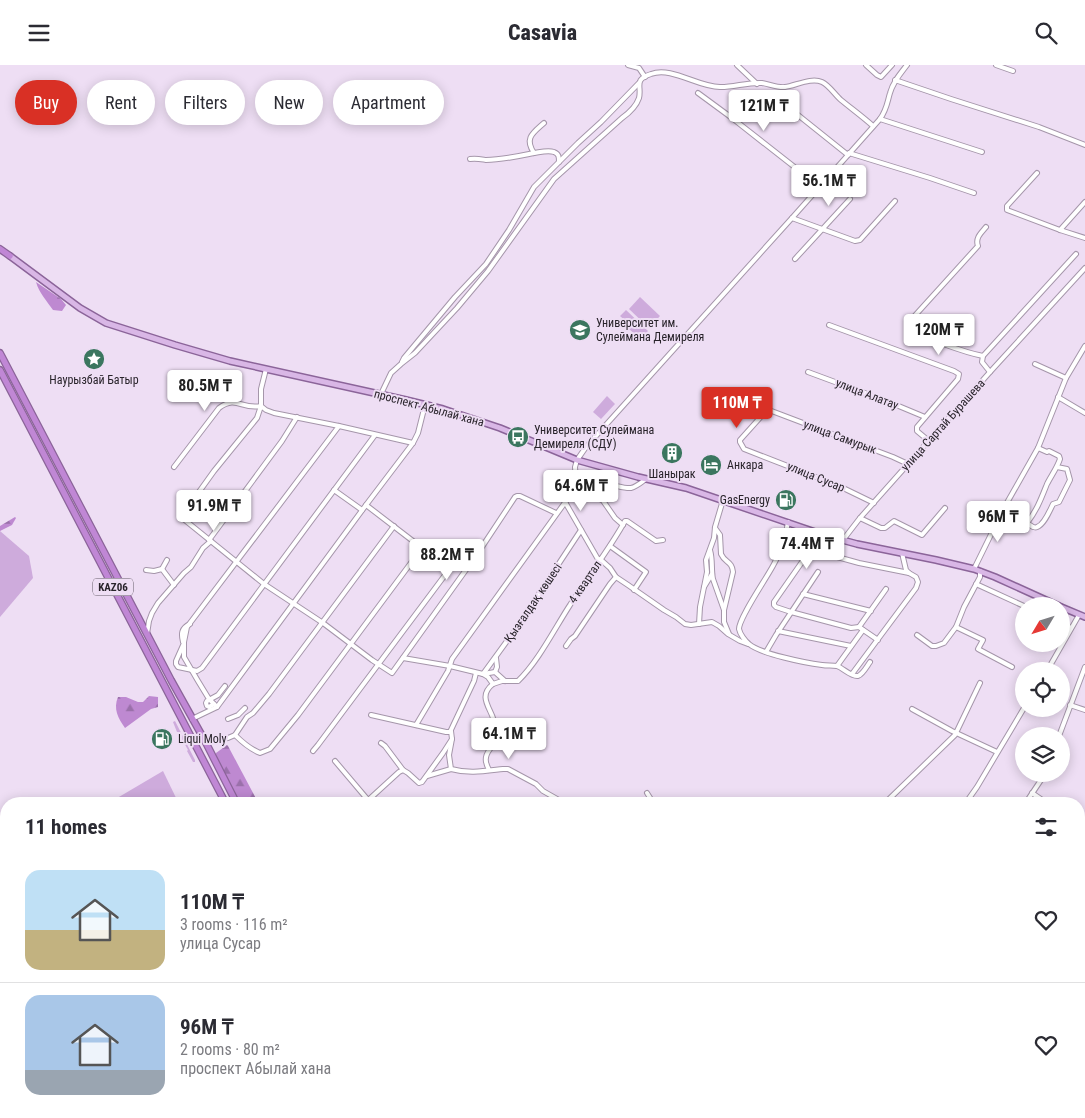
<!DOCTYPE html>
<meta charset="utf-8">
<style>
:root{--surface:#fff;--page:#f2f2f3;--text:#2b2b33;--muted:#7c7c81;--line:#e1e1e2;--accent:#d93025}
body{margin:0;font-family:"Roboto Condensed",sans-serif;background:var(--page);color:var(--text);height:100vh;display:flex;flex-direction:column;font-size:19px;white-space:nowrap}
*{box-sizing:border-box;margin:0}
p{font-size:16px;color:var(--muted)}
.icon{flex:none;width:28px;height:28px;fill:none;stroke:currentColor;stroke-width:2;stroke-linecap:round;stroke-linejoin:round}
.map{position:relative;flex:1;overflow:hidden}
.drawer{position:absolute;left:0px;top:732px;width:1085px;height:321px;display:flex;flex-direction:column;background:var(--surface);border-radius:20px 20px 0 0;box-shadow:0 2px 12px #0003}
.drawer>*{flex:none}
.banner{position:absolute;left:15px;top:15px;width:500px;height:45px;display:flex;gap:10px}
.needle{width:32px;rotate:232deg}
.buttons{position:absolute;left:1015px;top:532px;display:grid;gap:10px}
.buttons a{display:grid;place-items:center;width:55px;height:55px;border-radius:50%;background:var(--surface);box-shadow:0 2px 12px #0003;font-size:25px}
.price{position:absolute;translate:-50% -42px;padding:0 11px;border-radius:5px;background:#fff;color:#222;font-size:16px;line-height:32px;filter:drop-shadow(0 1px 2px #0008)}
.price::after{content:'';position:absolute;left:50%;top:30px;width:15px;height:11px;margin-left:-8px;background:inherit;clip-path:polygon(0 0,100% 0,50% 100%)}
.price.selected{background:var(--accent);color:#fff}
ul{padding:0;list-style:none}
li{display:flex;align-items:center;gap:15px;height:125px;padding:0 25px}
li+li{border-top:1px solid var(--line)}
li span{display:grid;place-items:center;flex:none;width:140px;height:100px;border-radius:15px;color:#555}
li>.icon{margin-inline-start:auto}
span .icon{width:60px;height:60px;fill:#fffc;stroke-width:1}
li b{font-size:21px}
h2{display:flex;justify-content:space-between;align-items:center;height:60px;padding:0 25px;font-size:21px}
.pill{padding:0 18px;border-radius:22px;background:var(--surface);box-shadow:0 2px 12px #0003;font-size:18px;line-height:45px}
.pill.selected{background:var(--accent);color:#fff}
header{display:flex;justify-content:space-between;align-items:center;height:65px;padding:0 25px;background:var(--surface);font-size:22px;font-weight:800}
.map>svg:first-child{display:block}
</style>
<header><svg class="icon" aria-label="menu" viewBox="0 0 24 24"><path d="M4 6h16M4 12h16M4 18h16"/></svg>Casavia<svg class="icon" aria-label="search" viewBox="0 0 24 24"><circle cx="10" cy="10" r="6"/><path d="M15 15l6 6"/></svg></header>
<div class="map">
<svg width="1085" height="1053" viewBox="0 0 1085 1053">
<defs>
<pattern id="forest-firs" width="22" height="20" patternUnits="userSpaceOnUse" patternTransform="scale(1.25)"><rect width="22" height="20" fill="#be89d1"/><path d="M5 1l3.5 6h-7zM16 11l3.5 6h-7z" fill="#9a70aa"/></pattern>
</defs>
<rect width="100%" height="100%" fill="#eedef4"/>
<g fill="#ceabdc">
<path d="M640 232 660 251 649 263 629 244Z"/>
<path d="M626 245 648 266 640 274 628 263 630 260 620 251Z"/>
<path d="M607 331 615 339 601 354 593 347Z"/>
<path d="M0 466 29 491 33 513 0 552Z"/>
<path d="M175 656 195 695V697H193L187 686 188 685 178 667H177L173 657Z"/>
<path d="M163 706 179 739H107Z"/>
<path d="M6 811V878L0 869V815Z"/>
</g>
<g fill="url(#forest-firs)">
<path d="M36 217 61 234 66 240 62 246 53 245C47 236 39 228 36 217Z"/>
<path d="M15 452 16 453 12 460 0 466V461Z"/>
<path d="M149 631 158 632V642L151 644 125 663C118 653 113 644 118 632H126L138 637H143Z"/>
<path d="M227 680 228 681 259 739H239L215 691 216 688Z"/>
</g>
<g fill="none" stroke-linecap="round" stroke-linejoin="round">
<g stroke="#a596aa" stroke-width="6">
<g id="minor">
<path d="M628 0 639 3 645 12"/>
<path d="M737 0 757 19"/>
<path d="M866 0 877 10 881 12 892 0"/>
<path d="M996 0 1013 6"/>
<path d="M895 15 951 34 1039 62 1085 80"/>
<path d="M698 28 732 53 820 122"/>
<path d="M773 30 848 90"/>
<path d="M880 54 982 87"/>
<path d="M534 88C524 73 533 68 544 58"/>
<path d="M849 88 930 113 974 128"/>
<path d="M470 94C476 93 480 94 486 95 502 95 519 91 534 88 541 87 548 85 554 87 559 89 559 92 559 97"/>
<path d="M1037 108 1007 141V145L1060 165 1085 173"/>
<path d="M792 153 855 176 860 175 895 136"/>
<path d="M986 162C981 168 975 173 978 181L910 256 909 263C920 272 967 288 983 291L1076 189"/>
<path d="M1060 165 1085 137"/>
<path d="M795 194 850 134"/>
<path d="M829 260 954 306 959 309 958 314 917 362V366L929 376"/>
<path d="M983 291 982 297 990 307"/>
<path d="M402 297 404 293 455 232 486 199 509 165 534 122 578 78 601 57 639 18"/>
<path d="M1035 299 1066 313"/>
<path d="M266 304 261 324V341L257 353 214 406 181 452 264 519 323 558 372 595 392 608 478 488 515 432 517 431H520L556 448"/>
<path d="M808 307 889 337 925 352"/>
<path d="M381 329 391 308 401 299 415 288 457 243 488 206 554 114 622 53C629 48 636 42 639 33 642 21 633 15 651 9 672 1 699 23 721 22 734 22 749 17 762 18 769 19 778 23 785 22 795 21 811 12 822 17 829 20 835 30 841 35 852 44 863 52 873 61"/>
<path d="M1058 332 1085 348"/>
<path d="M174 402 219 343C237 330 241 345 261 341L266 345 274 348 339 361 413 378"/>
<path d="M334 425 362 445"/>
<path d="M574 425 602 435"/>
<path d="M565 437 599 496"/>
<path d="M874 438 839 421 744 384 740 377V375L766 346 769 345 893 392 908 399"/>
<path d="M366 440 422 483 451 502 456 498 466 504"/>
<path d="M1004 443 1033 462C1034 462 1036 463 1037 462 1044 460 1050 445 1053 439L1059 437 1070 415 1067 404 1057 402"/>
<path d="M860 453 881 463H885L894 456 922 470 945 443"/>
<path d="M788 457C786 471 782 484 775 497 769 510 739 552 739 564 740 569 745 576 749 579 761 589 806 598 822 600 827 601 833 600 837 601 843 603 851 612 858 611 863 609 867 601 870 597"/>
<path d="M1027 458C1037 445 1041 434 1047 419 1051 411 1057 403 1060 394L1059 391 1049 386 1047 387 1038 383"/>
<path d="M623 460 615 453 599 430 605 419C613 419 624 424 631 423 636 422 642 417 646 414"/>
<path d="M715 463 720 470 721 489C725 498 732 496 733 507L724 545V557L729 569"/>
<path d="M209 475 282 376 297 352"/>
<path d="M843 475 860 453 990 307 1085 203"/>
<path d="M610 481 646 507 634 525"/>
<path d="M710 485C713 495 711 504 713 514L724 545"/>
<path d="M902 488 906 505 909 508"/>
<path d="M600 494 610 503 616 512 628 520 664 545 676 552 685 559 691 560 712 557 719 561 728 569 740 576 748 579"/>
<path d="M162 504 167 495"/>
<path d="M974 504 1004 443 1038 383 1066 313 1085 281"/>
<path d="M146 505 154 506 162 504 174 520"/>
<path d="M976 519 1024 541"/>
<path d="M704 522 712 509"/>
<path d="M803 529 871 546"/>
<path d="M1034 541 1038 532"/>
<path d="M1061 558 1071 563"/>
<path d="M190 559C181 563 181 569 183 577L184 578 176 596V599L178 602 197 606 202 603 375 370"/>
<path d="M699 559 700 542 707 507 706 495 714 473 715 462 723 435"/>
<path d="M859 562 886 524"/>
<path d="M956 562 983 575 978 584 1012 602"/>
<path d="M778 566 851 581"/>
<path d="M147 569 149 556 152 548 158 538 184 508 191 502 203 483 211 476"/>
<path d="M917 570 932 581H936L944 578 956 562 964 542 980 512V506"/>
<path d="M566 581 571 574 575 571 610 519 616 512"/>
<path d="M766 587 776 570 818 507"/>
<path d="M403 593 450 601 483 609 488 612 493 619 502 616H518C538 597 555 563 570 540 588 511 609 485 625 456H627L656 476 663 475"/>
<path d="M837 601 863 565"/>
<path d="M1047 606 1079 550"/>
<path d="M495 607 497 602 496 593"/>
<path d="M483 609 515 565 581 465"/>
<path d="M483 609 495 607 505 616"/>
<path d="M852 609 916 523 918 517 916 512 909 508 859 498 812 485 809 487 774 537V540L776 542 791 547 851 563 859 562 878 575"/>
<path d="M214 639 209 642 207 641 206 638 207 636 218 630 225 621"/>
<path d="M1070 640 1085 645"/>
<path d="M217 642 209 634 198 616 184 592V577L187 562 339 361"/>
<path d="M912 644 952 666 997 687"/>
<path d="M371 650 446 667H450L474 616 476 608"/>
<path d="M192 654 217 642 366 440 413 378 418 368 425 340"/>
<path d="M228 654 238 650 245 643"/>
<path d="M416 660 448 606 452 594 574 425 576 415 575 402 577 395 586 382 792 153 880 54C887 44 887 38 890 28 893 17 900 9 907 0"/>
<path d="M235 670C243 678 250 684 260 688L270 684 298 650 422 483"/>
<path d="M1059 671 1085 602"/>
<path d="M452 674 449 690 451 704C469 709 485 706 503 704H508L536 719 543 726 566 739"/>
<path d="M205 676 228 673 235 670 247 652 253 648 269 629 394 461"/>
<path d="M381 678 385 681 403 705"/>
<path d="M313 686 318 680 451 502"/>
<path d="M335 696 368 735"/>
<path d="M489 705C485 697 484 692 490 684 492 681 493 681 494 677 496 673 496 666 495 662 495 646 475 633 493 619"/>
<path d="M427 711 451 704"/>
<path d="M647 728 654 739"/>
<path d="M1032 728 1048 739"/>
<path d="M364 739 399 707 403 705 408 708 419 718 422 717 443 688 452 674 451 666"/>
<path d="M884 739 955 670 980 618"/>
<path d="M965 739 977 722 1024 643"/>
<path d="M1025 739 1045 709"/>
<path d="M1079 761 1085 769"/>
<path d="M1079 849 1085 856"/>
<path d="M1079 918 1085 928"/>
<path d="M1079 936 1085 930"/>
<path d="M1079 981 1085 977"/>
<path d="M773 1048 776 1053"/>
<path d="M963 1048 968 1053"/>
<path d="M1043 1048 1047 1053"/>
<path d="M256 1053 260 1048"/>
<path d="M486 1053 496 1048"/>
<path d="M584 1053 593 1048"/>
<path d="M645 1053 654 1048"/>
<path d="M715 1053 732 1048"/>
<path d="M752 1053 756 1048"/>
</g>
</g>
<g stroke="#8b6499" stroke-width="8">
<g id="major">
<path d="M10 191 80 243 106 258 175 280 230 296 406 335 443 344 500 363 577 395 638 412 686 423 824 470 857 479 936 495 974 504 995 512 1059 541"/>
<path d="M1061 542 1085 552"/>
</g>
</g>
<g stroke="#8b6499" stroke-width="8">
<g id="highway">
<path d="M0 184 10 191"/>
<path d="M0 288 171 615 205 676 237 739"/>
<path d="M0 305 226 739"/>
<path d="M389 1048 392 1053"/>
<path d="M398 1048 401 1053"/>
</g>
</g>
<use href="#minor" stroke="#fff" stroke-width="4"/>
<use href="#major" stroke="#d9b7e6" stroke-width="5"/>
<use href="#highway" stroke="#c087d5" stroke-width="5.5"/>
</g>
<defs>
<g id="university-disc" transform="scale(1.125)"><circle r="9.5" fill="#3b765f" stroke="#eedef4"/><path d="M0-5L7-2L0 1L-7-2ZM-4 1L0 2.5L4 1V4Q0 6-4 4Z" fill="#fff"/></g>
<g id="sight-disc" transform="scale(1.125)"><circle r="9.5" fill="#3b765f" stroke="#eedef4"/><path d="M0-6L1.8-2.2L6-1.7L2.9 1.2L3.7 5.4L0 3.3L-3.7 5.4L-2.9 1.2L-6-1.7L-1.8-2.2Z" fill="#fff"/></g>
<g id="bus-disc" transform="scale(1.125)"><circle r="9.5" fill="#3b765f" stroke="#eedef4"/><path d="M-5-6H5V4H4V6H2V4H-2V6H-4V4H-5ZM-3.5-4V0h7V-4ZM-3.5 1.2v1.5H-2V1.2ZM2 1.2v1.5H3.5V1.2Z" fill="#fff"/></g>
<g id="building-disc" transform="scale(1.125)"><circle r="9.5" fill="#3b765f" stroke="#eedef4"/><path d="M-4-6H4V6H1V3H-1V6H-4ZM-2.5-4.3h1.7v1.8h-1.7ZM.8-4.3h1.7v1.8H.8ZM-2.5-1h1.7V.8h-1.7ZM.8-1h1.7V.8H.8Z" fill="#fff"/></g>
<g id="hotel-disc" transform="scale(1.125)"><circle r="9.5" fill="#3b765f" stroke="#eedef4"/><path d="M-6-4.5h1.5V1H6V5H4.5V3h-9V5H-6ZM-4 0a1.8 1.8 0 1 1 3.6 0ZM.5 0V-2.5h3Q6-2.5 6 0Z" fill="#fff"/></g>
<g id="fuel-disc" transform="scale(1.125)"><circle r="9.5" fill="#3b765f" stroke="#eedef4"/><path d="M-5.5-6h7V0h2V4h1.3V-2.5L3-4.5l.8-.8L6-3V5H2.5V1h-1V6h-7ZM-4.2-4.7v3.2H.2V-4.7Z" fill="#fff"/></g>
</defs>
<g fill-rule="evenodd">
<use href="#university-disc" x="580" y="265"/>
<use href="#sight-disc" x="94" y="294"/>
<use href="#bus-disc" x="518" y="372"/>
<use href="#building-disc" x="672" y="388"/>
<use href="#hotel-disc" x="711" y="400"/>
<use href="#fuel-disc" x="786" y="435"/>
<use href="#fuel-disc" x="162" y="674"/>
</g>
<g text-anchor="middle" dominant-baseline="central" stroke-width="4" stroke-linejoin="round" paint-order="stroke">
<rect fill="#eedef4" stroke="#635b67" stroke-width="1" x="93" y="513.5" width="40" height="17" rx="4"/>
<g font-size="11" font-weight="bold" fill="#28232a">
<text x="113" y="522">KАZ06</text>
</g>
<g font-size="12" fill="#28232a" stroke="#eedef4" text-anchor="start">
<text x="596" y="258">Университет им.<tspan x="596" dy="14">Сулеймана Демиреля</tspan></text>
<text x="94" y="315" text-anchor="middle">Наурызбай Батыр</text>
<text x="534" y="365">Университет Сулеймана<tspan x="534" dy="14">Демиреля (СДУ)</tspan></text>
<text x="727" y="400">Анкара</text>
<text x="672" y="409" text-anchor="middle">Шанырак</text>
<text x="770" y="435" text-anchor="end">GasEnergy</text>
<text x="178" y="674">Liqui Moly</text>
</g>
<g font-size="12" fill="#28232a" stroke="#eedef4">
<text transform="translate(867 329) rotate(21)">улица Алатау</text>
<text transform="translate(429 343) rotate(15)">проспект Абылай хана</text>
<text transform="translate(943 360) rotate(-48)">улица Сартай Бурашева</text>
<text transform="translate(840 372) rotate(20)">улица Самурык</text>
<text transform="translate(816 412) rotate(22)">улица Сусар</text>
<text transform="translate(585 517) rotate(-56)">4 квартал</text>
<text transform="translate(533 538) rotate(-56)">Қызғалдақ көшесі</text>
</g>
</g>
</svg>
<div class="buttons">
<a><svg class="needle" viewBox="-14 -14 28 28"><path d="M0-13l5 13h-10z" fill="#e53935"/><path d="M0 13l5-13h-10z" fill="#7c7c81"/></svg></a>
<a><svg class="icon" aria-label="locate" viewBox="0 0 24 24"><circle cx="12" cy="12" r="6"/><path d="M12 2v4M12 18v4M2 12h4M18 12h4"/></svg></a>
<a><svg class="icon" aria-label="layers" viewBox="0 0 24 24"><path d="M12 4l9 5-9 5-9-5zM3 14l9 5 9-5"/></svg></a>
</div>
<b class="price" style="left:764px;top:67px">121M ₸</b>
<b class="price" style="left:829px;top:142px">56.1M ₸</b>
<b class="price" style="left:939px;top:291px">120M ₸</b>
<b class="price" style="left:205px;top:347px">80.5M ₸</b>
<b class="price selected" style="left:737px;top:364px">110M ₸</b>
<b class="price" style="left:581px;top:447px">64.6M ₸</b>
<b class="price" style="left:214px;top:467px">91.9M ₸</b>
<b class="price" style="left:998px;top:478px">96M ₸</b>
<b class="price" style="left:807px;top:505px">74.4M ₸</b>
<b class="price" style="left:447px;top:516px">88.2M ₸</b>
<b class="price" style="left:509px;top:695px">64.1M ₸</b>
<div class="banner">
<a class="pill selected">Buy</a>
<a class="pill">Rent</a>
<a class="pill">Filters</a>
<a class="pill">New</a>
<a class="pill">Apartment</a>
</div>
<section class="drawer">
<h2>11 homes<svg class="icon" aria-label="filters" viewBox="0 0 24 24"><path d="M4 7h16M4 17h16"/><circle cx="9" cy="7" r="2"/><circle cx="15" cy="17" r="2"/></svg></h2>
<ul>
<li><span style="background:linear-gradient(#bfe0f5 60%,#c2b280 0)"><svg class="icon" aria-label="home" viewBox="0 0 24 24"><path d="M3 11l9-7 9 7M6 9v11h12V9"/></svg></span><div><b>110M ₸</b><p>3 rooms · 116 m²</p><p>улица Сусар</p></div><svg class="icon" aria-label="heart" viewBox="0 0 24 24"><path d="M12 20l-8-8c-3-5 5-10 8-4 3-6 11-1 8 4z"/></svg></li>
<li><span style="background:linear-gradient(#a9c7e8 75%,#9aa5b1 0)"><svg class="icon" aria-label="home" viewBox="0 0 24 24"><path d="M3 11l9-7 9 7M6 9v11h12V9"/></svg></span><div><b>96M ₸</b><p>2 rooms · 80 m²</p><p>проспект Абылай хана</p></div><svg class="icon" aria-label="heart" viewBox="0 0 24 24"><path d="M12 20l-8-8c-3-5 5-10 8-4 3-6 11-1 8 4z"/></svg></li>
</ul>
</section>
</div>
